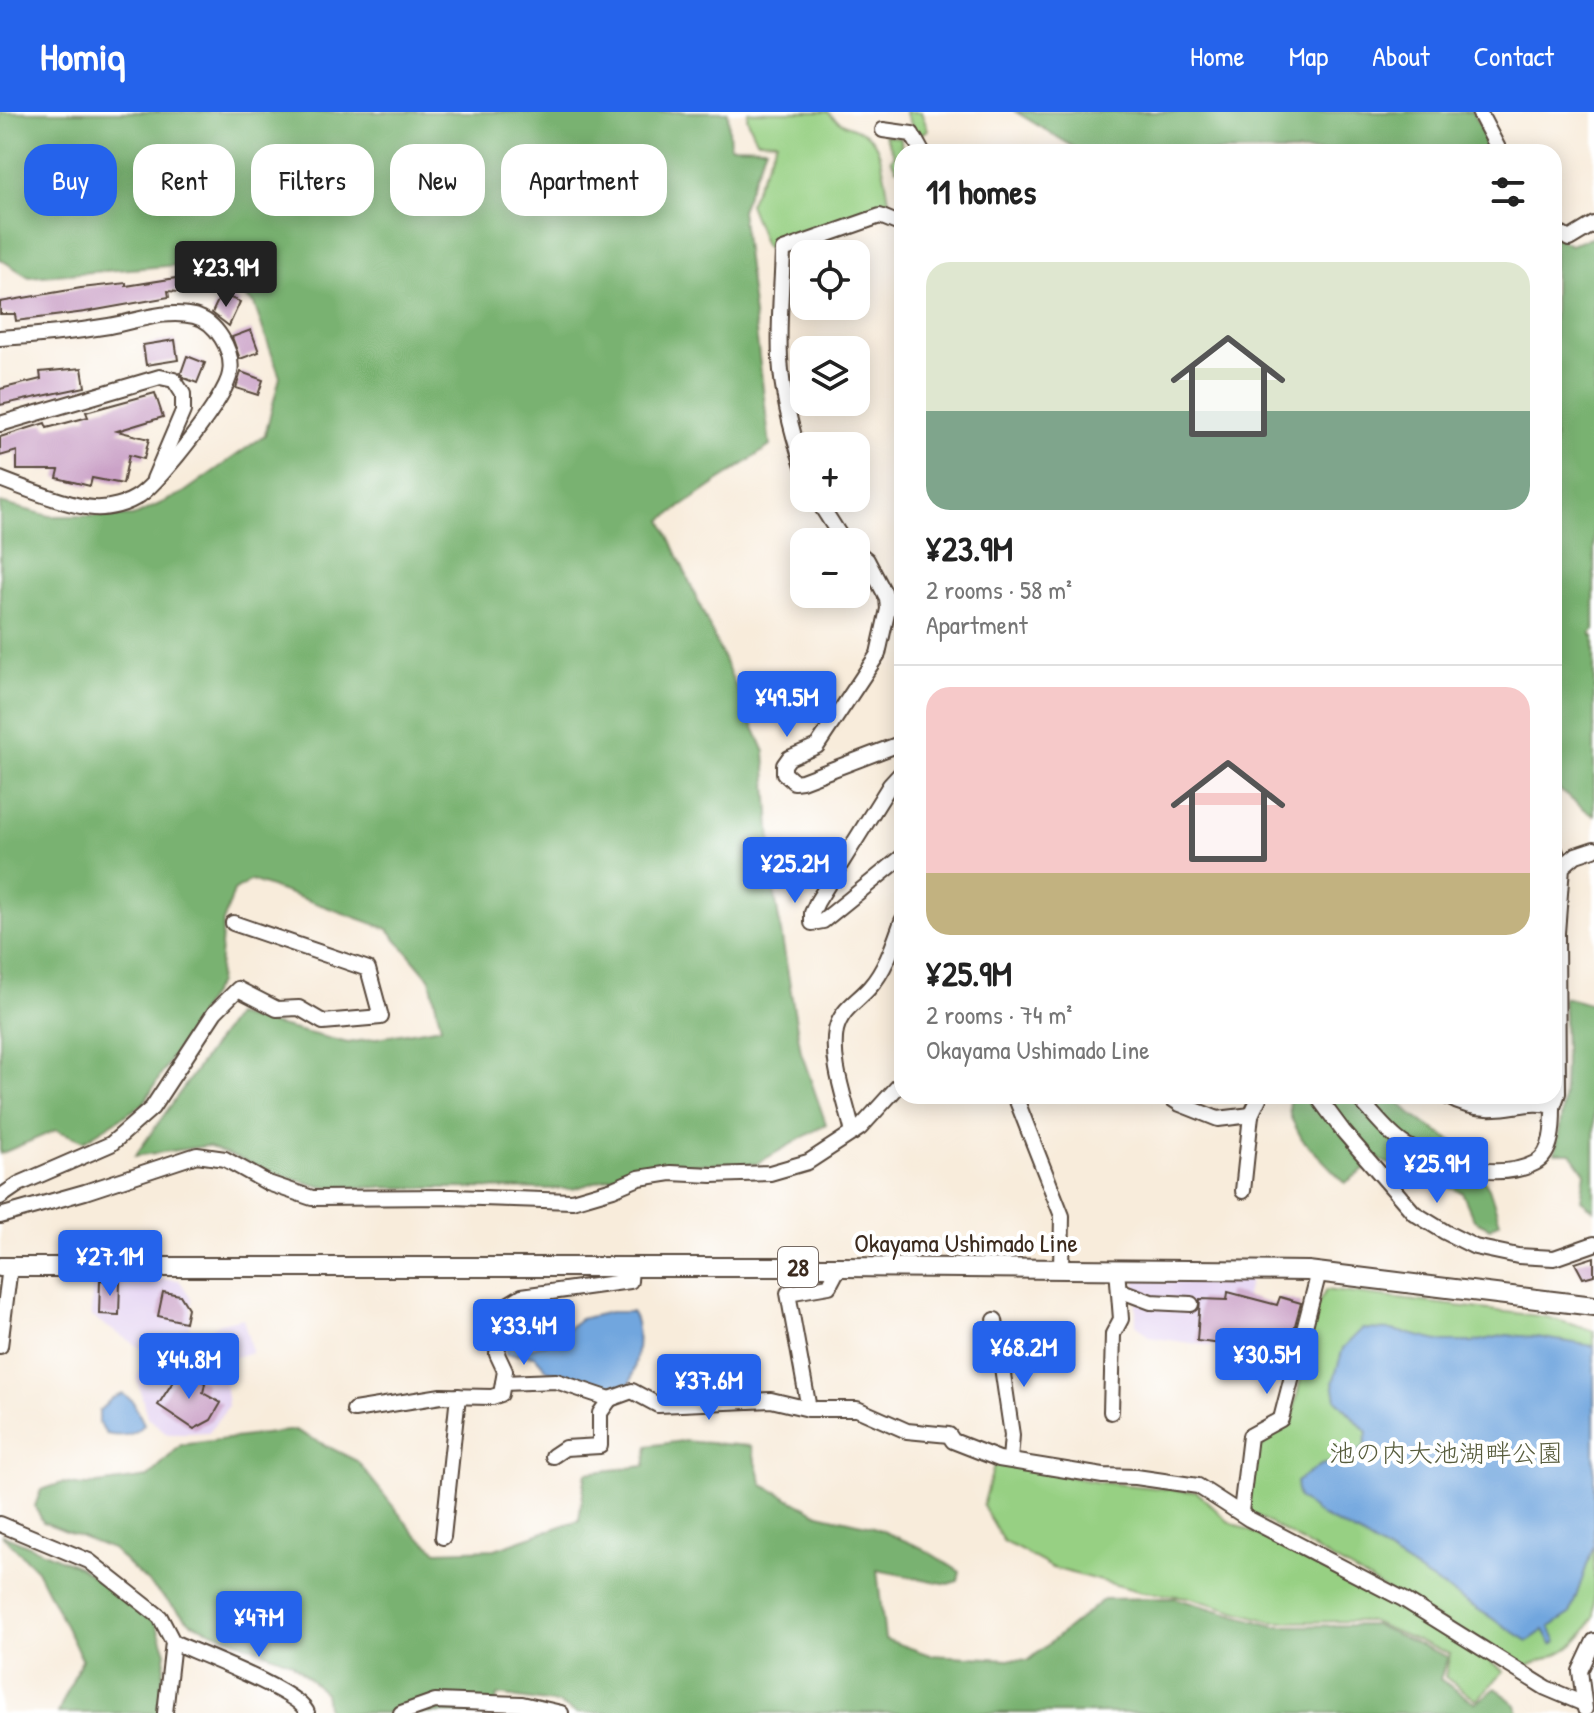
<!DOCTYPE html>
<meta charset="utf-8">
<style>
:root{--surface:#fff;--page:#f6f6f6;--text:#222;--muted:#767676;--line:#e0e0e0;--accent:#2563eb}
body{margin:0;font-family:"Patrick Hand","Klee One",sans-serif;background:var(--page);color:var(--text);height:100vh;display:flex;flex-direction:column;font-size:30px;white-space:nowrap}
*{box-sizing:border-box;margin:0}
p{font-size:26px;color:var(--muted)}
.icon{flex:none;width:44px;height:44px;fill:none;stroke:currentColor;stroke-width:2;stroke-linecap:round;stroke-linejoin:round}
.map{position:relative;flex:1;overflow:hidden}
.sheet{position:absolute;left:894px;top:32px;width:668px;height:960px;display:flex;flex-direction:column;background:var(--surface);border-radius:24px;box-shadow:0 4px 20px #0003}
.sheet>*{flex:none}
.hud{position:absolute;left:24px;top:32px;width:750px;height:72px;display:flex;gap:16px}
.tools{position:absolute;left:790px;top:128px;display:grid;gap:16px}
.tools a{display:grid;place-items:center;width:80px;height:80px;border-radius:16px;background:var(--surface);box-shadow:0 4px 20px #0003;font-size:40px}
.price{position:absolute;translate:-50% -68px;padding:0 18px;border-radius:8px;background:var(--accent);color:#fff;font-size:26px;line-height:52px;filter:drop-shadow(0 2px 4px #0008)}
.price::after{content:'';position:absolute;left:50%;top:48px;width:24px;height:18px;margin-left:-12px;background:inherit;clip-path:polygon(0 0,100% 0,50% 100%)}
.price.on{background:#222;color:#fff}
ul{padding:0;list-style:none}
li{display:grid;align-content:center;gap:16px;height:424px;padding:0 32px}
li+li{border-top:2px solid var(--line)}
li span{display:grid;place-items:center;height:248px;border-radius:24px;color:#555}
li>.icon{margin-inline-start:auto}
span .icon{width:144px;height:144px;fill:#fffc;stroke-width:1}
li b{font-size:34px}
h2{display:flex;justify-content:space-between;align-items:center;height:96px;padding:0 32px;font-size:34px}
.pill{padding:0 28px;border-radius:24px;background:var(--surface);box-shadow:0 4px 20px #0003;font-size:28px;line-height:72px}
.pill.on{background:var(--accent);color:#fff}
header{display:flex;align-items:center;gap:48px;box-sizing:border-box;height:112px;padding:0 40px;background:var(--accent);color:#fff}
header strong{font-size:38px}
nav{display:flex;gap:44px;margin-inline-start:auto;font-size:28px}
.map>svg:first-child{display:block}
</style>
<header>
<strong>Homiq</strong>
<nav><a>Home</a><a>Map</a><a>About</a><a>Contact</a></nav>
</header>
<div class="map">
<svg width="1594" height="1601" viewBox="0 0 1594 1601">
<rect width="100%" height="100%" fill="#fff"/>
<filter id="ink" filterUnits="userSpaceOnUse"><feTurbulence type="fractalNoise" baseFrequency=".0125" numOctaves="2"/><feDisplacementMap in="SourceGraphic" scale="16" xChannelSelector="R" yChannelSelector="G"/><feConvolveMatrix kernelMatrix="1 2 1 2 8 2 1 2 1" color-interpolation-filters="sRGB"/></filter>
<filter id="wash" filterUnits="userSpaceOnUse"><feTurbulence type="fractalNoise" baseFrequency=".006" numOctaves="4" result="noise"/><feDisplacementMap in="SourceGraphic" scale="32" xChannelSelector="R" yChannelSelector="G"/><feGaussianBlur stdDeviation="1.8" result="paint"/><feColorMatrix in="noise" values="0 0 0 0 0 0 0 0 0 0 0 0 0 0 0 0 0 1.4 0 .05"/><feComposite in="paint" operator="in"/></filter>
<g filter="url(#wash)">
<rect width="100%" height="100%" fill="#f8ecdb"/>
<g fill="#e4d3f2">
<path d="M93 1162 179 1168 192 1187 189 1222H202L220 1211 243 1206 252 1240 231 1246 225 1270 228 1294 209 1320 168 1322 147 1305 137 1266 146 1240 91 1204Z"/>
<path d="M1136 1166 1250 1168 1232 1237 1149 1225 1136 1212Z"/>
</g>
<g fill="#97d083" stroke="#697d50" stroke-width="2">
<path d="M748 0H828C839 13 852 14 866 22 883 31 886 75 890 93L766 136 749 92 777 29 757 28 747 6Z"/>
<path d="M905 0H921L928 18 917 24Z"/>
<path d="M885 23 901 26 902 56 896 57 891 47 895 44Z"/>
<path d="M1326 1178 1547 1205 1594 1219V1504C1576 1539 1558 1543 1522 1555L1250 1400C1244 1379 1248 1348 1264 1331 1270 1323 1283 1317 1291 1312L1316 1195Z"/>
<path d="M995 1350 1096 1370 1197 1380 1228 1409 1359 1470 1446 1519 1504 1559 1477 1588 1445 1565 1450 1542 1370 1509 1273 1510 1187 1485 1142 1480 1053 1456 1003 1429 983 1394Z"/>
</g>
<g fill="#79b271" stroke="#5a6e48" stroke-width="2">
<path d="M0 0H728L730 34 766 35 741 98 770 334 662 408 765 640 774 778 801 940 826 1012 756 1052H655L573 1077 323 1075 286 1065 207 1034 135 1044 235 903 348 931 441 915 430 867 388 817 251 768 234 779 223 810 218 871 143 992 84 1029 56 1018 0 1042V391L50 404H134L183 381 265 323 280 265 254 192 205 151 29 165 0 147Z"/>
<path d="M1016 0H1473L1494 40H1082Z"/>
<path d="M1554 124 1570 133 1594 125V518L1591 522 1594 525V704L1560 679 1554 667Z"/>
<path d="M1563 885 1594 893V1098L1581 1088 1585 1061 1571 1041H1555C1567 989 1566 938 1563 885Z"/>
<path d="M1289 984H1392L1412 1003 1464 1037 1489 1076 1500 1110 1490 1116 1474 1108 1462 1080 1379 1048 1345 1071 1302 1027 1290 1004Z"/>
<path d="M295 1318 357 1349 416 1423 437 1439 495 1437 579 1408 586 1361 645 1354 648 1334 682 1329 751 1334 763 1373 819 1402 871 1414 922 1436 960 1460 958 1469 948 1472 877 1458 885 1527 930 1543 1029 1548 1104 1487 1174 1486 1274 1514 1375 1513 1448 1545 1440 1567 1476 1591 1496 1576 1516 1593 1518 1601H576L559 1592 498 1583 493 1601H328L325 1581 291 1550 191 1511 112 1437 43 1410 35 1394 41 1378 62 1371 83 1374 148 1365 181 1333Z"/>
<path d="M1 1422 79 1455 156 1511 166 1540 158 1601H58L82 1547 37 1458Z"/>
</g>
<g fill="#71a6de" stroke="#56687e" stroke-width="2">
<path d="M610 1200H631C643 1214 636 1257 629 1274L618 1279 589 1271 571 1263 548 1259 535 1244 506 1242 505 1236H529L547 1232 580 1207Z"/>
<path d="M1362 1217 1392 1218 1443 1230H1473L1507 1223 1537 1225 1594 1234V1433L1570 1502 1550 1515 1557 1529 1552 1532 1544 1518 1528 1529 1360 1423 1323 1405 1298 1386 1296 1370 1321 1353 1345 1348 1364 1335 1367 1320 1336 1287 1333 1271 1343 1236Z"/>
<path d="M122 1282 132 1288 144 1312C135 1325 120 1325 106 1322L99 1311V1299L112 1286Z"/>
</g>
<g id="blocks">
<g fill="#cba2c7">
<path d="M183 162 213 164 212 183 168 179 169 185 85 200 16 209 15 202H0V190L81 176 126 171V174L182 165Z"/>
<path d="M221 182 240 190 229 214 212 201Z"/>
<path d="M251 218 259 240 240 247 232 225Z"/>
<path d="M175 228 178 248 146 253 143 233Z"/>
<path d="M187 244 205 251 197 271 184 266 181 261Z"/>
<path d="M82 256 85 275 0 293V277L41 267 40 260Z"/>
<path d="M241 260 263 268 258 283 236 276Z"/>
<path d="M155 281 163 305 117 319 149 327 144 347 129 343 123 372 92 366 90 374 57 366 59 358H17V339L0 344V325L45 311 47 316 88 305 86 300Z"/>
<path d="M1594 1145V1163L1583 1166 1575 1151Z"/>
<path d="M100 1168 120 1169 119 1203 99 1202Z"/>
<path d="M163 1180 180 1183 188 1196 185 1210 158 1204Z"/>
<path d="M1228 1180 1277 1193 1280 1185 1301 1191 1287 1243 1231 1228 1229 1233 1197 1229 1200 1187 1227 1188Z"/>
<path d="M182 1256 205 1271 203 1281 221 1291 211 1308 194 1317 158 1293Z"/>
</g>
</g>
</g>
<g filter="url(#ink)">
<use href="#blocks" fill-opacity="0" stroke="#57473a" stroke-width="2"/>
<g fill="none" stroke-linecap="round" stroke-linejoin="round">
<g stroke="#57473a" stroke-width="18">
<g id="minor">
<path d="M1479 0 1500 40"/>
<path d="M883 18 912 22 922 40"/>
<path d="M1554 118 1569 127 1594 112"/>
<path d="M0 226C37 224 73 220 109 214 137 209 165 197 194 204 216 209 234 239 230 261 227 285 161 368 140 383 128 392 108 397 94 396 71 395 23 376 0 367"/>
<path d="M0 312 160 265 174 268 183 282V299L154 367"/>
<path d="M804 357C792 321 782 284 780 246 778 211 782 174 783 138L880 104 902 113"/>
<path d="M816 386 844 430"/>
<path d="M856 439 867 448 887 486 888 497 878 542 817 634 789 646 784 653V661L794 670 802 669 902 631"/>
<path d="M902 660 890 673 817 790 812 801V811L823 809 902 745"/>
<path d="M1554 736 1562 755"/>
<path d="M1554 826 1557 821 1562 755 1576 743 1594 737"/>
<path d="M1015 984 1062 1104 1061 1157"/>
<path d="M1168 984 1180 992 1218 1007 1251 1003 1260 984"/>
<path d="M1317 984 1343 1019 1414 1101 1445 1120 1475 1135 1518 1144 1554 1146 1594 1132"/>
<path d="M1356 984C1372 999 1386 1020 1404 1032 1436 1053 1498 1070 1535 1051 1553 1042 1553 1013 1553 995 1536 987 1514 996 1495 996 1477 997 1461 993 1446 984"/>
<path d="M1553 995 1558 981 1557 821"/>
<path d="M853 1021C846 989 830 950 836 918 841 897 857 890 870 875 886 857 894 831 902 809"/>
<path d="M1243 1079 1251 1003"/>
<path d="M0 1085 19 1072 111 1032 152 996 215 900 238 877 277 897 299 896 323 910 381 905 368 857 233 811"/>
<path d="M0 1104 85 1080 197 1043 225 1047 268 1071 312 1086 451 1085 572 1089 613 1077 639 1066 671 1061 712 1063 770 1061 808 1050 860 1016 902 970"/>
<path d="M839 1155 829 1174 788 1181 809 1297H857L907 1319 949 1323 953 1329 999 1347 1103 1364 1136 1365 1198 1374 1249 1407 1403 1487 1546 1576 1584 1592"/>
<path d="M1119 1178 1151 1190 1191 1192"/>
<path d="M995 1208 1012 1323 1010 1348"/>
<path d="M0 1234 10 1155"/>
<path d="M503 1271 556 1269 610 1287 600 1301V1334L565 1336 553 1344"/>
<path d="M610 1287 632 1279 658 1293 771 1288 809 1297"/>
<path d="M354 1298 441 1284 492 1285 501 1282 505 1259 497 1242 504 1195 522 1184 630 1169 631 1155"/>
<path d="M1111 1300 1113 1222 1121 1207 1117 1157"/>
<path d="M1241 1400 1250 1324 1281 1307 1319 1160"/>
<path d="M0 1412 89 1449 160 1505 173 1530 165 1601"/>
<path d="M443 1425 458 1284"/>
<path d="M173 1530C197 1541 301 1580 307 1601"/>
<path d="M1585 1597 1580 1559 1594 1529"/>
<path d="M401 1601 435 1589 522 1592 561 1601"/>
</g>
</g>
<g stroke="#57473a" stroke-width="22">
<path id="major" d="M0 1155H839L1308 1159 1594 1194"/>
</g>
<use href="#minor" stroke="#fff" stroke-width="14"/>
<use href="#major" stroke="#fff" stroke-width="18"/>
</g>
</g>
<g text-anchor="middle" dominant-baseline="central" stroke-width="8" stroke-linejoin="round" paint-order="stroke">
<rect fill="#fff" stroke="#766a62" stroke-width="2" x="778" y="1135" width="40" height="40" rx="6"/>
<g font-size="24" font-weight="bold" fill="#3b2a1e">
<text x="798" y="1155">28</text>
</g>
<g font-size="26" fill="#3b2a1e" stroke="#fff">
<text x="966" y="1130">Okayama Ushimado Line</text>
</g>
<g font-size="26" fill="#575c3c" stroke="#fff">
<text x="1446" y="1340">池の内大池湖畔公園</text>
</g>
</g>
</svg>
<div class="tools">
<a><svg class="icon" aria-label="locate" viewBox="0 0 24 24"><circle cx="12" cy="12" r="6"/><path d="M12 2v4M12 18v4M2 12h4M18 12h4"/></svg></a>
<a><svg class="icon" aria-label="layers" viewBox="0 0 24 24"><path d="M12 4l9 5-9 5-9-5zM3 14l9 5 9-5"/></svg></a>
<a>+</a>
<a>−</a>
</div>
<b class="price on" style="left:226px;top:197px">¥23.9M</b>
<b class="price" style="left:787px;top:627px">¥49.5M</b>
<b class="price" style="left:795px;top:793px">¥25.2M</b>
<b class="price" style="left:1437px;top:1093px">¥25.9M</b>
<b class="price" style="left:110px;top:1186px">¥27.1M</b>
<b class="price" style="left:524px;top:1255px">¥33.4M</b>
<b class="price" style="left:1024px;top:1277px">¥68.2M</b>
<b class="price" style="left:1267px;top:1284px">¥30.5M</b>
<b class="price" style="left:189px;top:1289px">¥44.8M</b>
<b class="price" style="left:709px;top:1310px">¥37.6M</b>
<b class="price" style="left:259px;top:1547px">¥47M</b>
<div class="hud">
<a class="pill on">Buy</a>
<a class="pill">Rent</a>
<a class="pill">Filters</a>
<a class="pill">New</a>
<a class="pill">Apartment</a>
</div>
<section class="sheet">
<h2>11 homes<svg class="icon" aria-label="filters" viewBox="0 0 24 24"><path d="M4 7h16M4 17h16"/><circle cx="9" cy="7" r="2"/><circle cx="15" cy="17" r="2"/></svg></h2>
<ul>
<li><span style="background:linear-gradient(#dfe7d0 60%,#7fa58c 0)"><svg class="icon" aria-label="home" viewBox="0 0 24 24"><path d="M3 11l9-7 9 7M6 9v11h12V9"/></svg></span><div><b>¥23.9M</b><p>2 rooms · 58 m²</p><p>Apartment</p></div></li>
<li><span style="background:linear-gradient(#f6c9c9 75%,#c2b280 0)"><svg class="icon" aria-label="home" viewBox="0 0 24 24"><path d="M3 11l9-7 9 7M6 9v11h12V9"/></svg></span><div><b>¥25.9M</b><p>2 rooms · 74 m²</p><p>Okayama Ushimado Line</p></div></li>
</ul>
</section>
</div>
